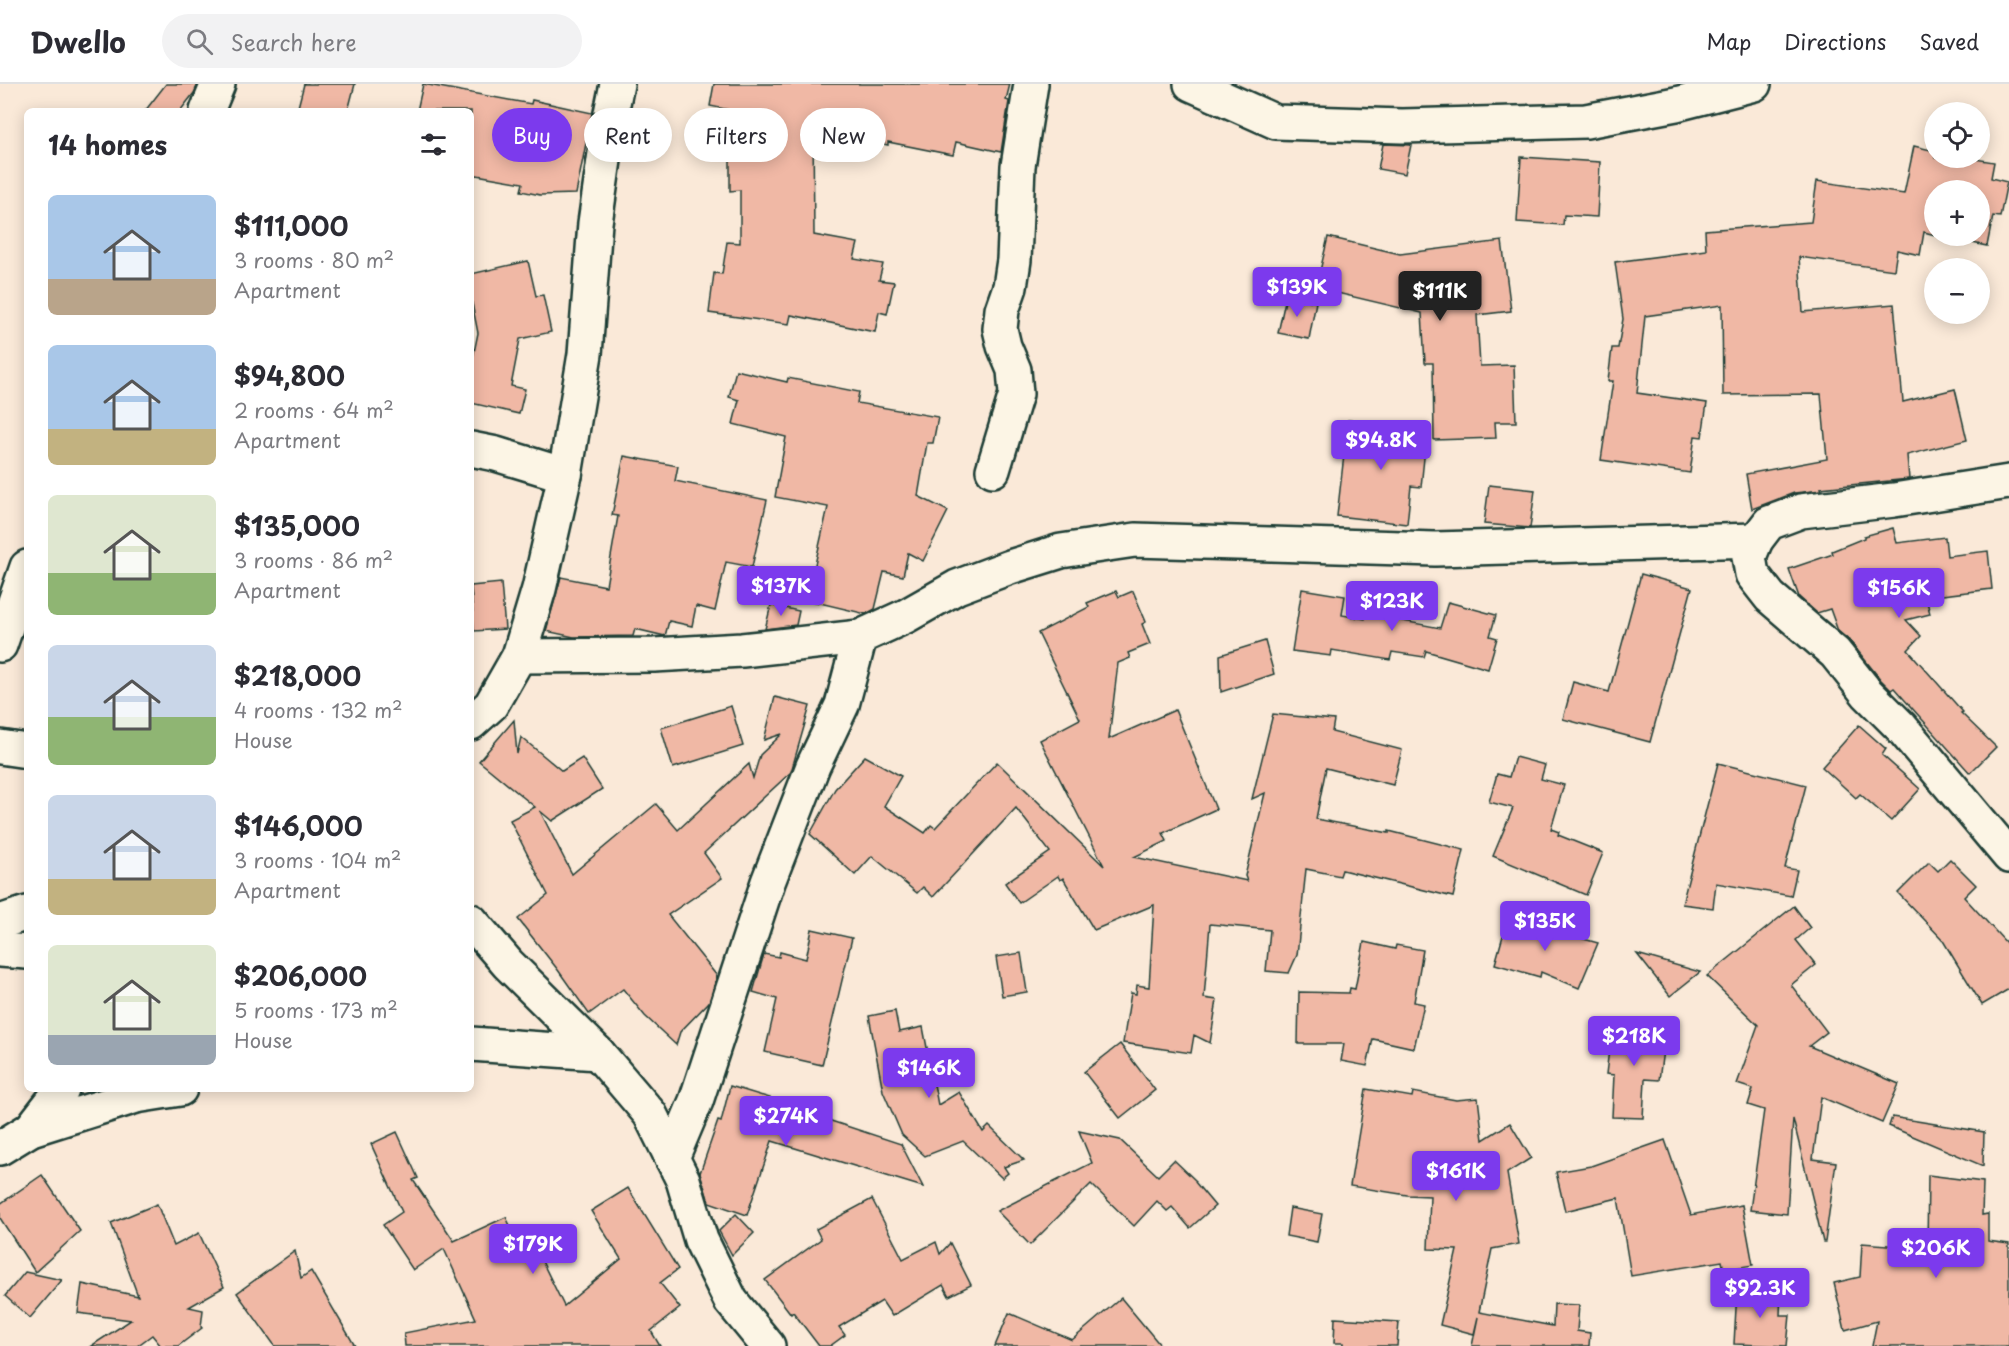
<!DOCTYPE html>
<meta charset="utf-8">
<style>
:root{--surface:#fff;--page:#f2f2f3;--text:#2b2b33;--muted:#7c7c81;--line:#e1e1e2;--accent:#7c3aed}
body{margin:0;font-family:"Playpen Sans",sans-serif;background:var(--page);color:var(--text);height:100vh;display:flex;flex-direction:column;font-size:22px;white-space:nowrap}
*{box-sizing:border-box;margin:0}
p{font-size:20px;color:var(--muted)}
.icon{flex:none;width:33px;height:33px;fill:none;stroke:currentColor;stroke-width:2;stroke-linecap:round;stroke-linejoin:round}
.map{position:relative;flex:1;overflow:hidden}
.panel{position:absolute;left:24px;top:24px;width:450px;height:984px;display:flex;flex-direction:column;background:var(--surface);border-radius:9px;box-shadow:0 3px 15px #0003}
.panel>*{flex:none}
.guide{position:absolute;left:492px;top:24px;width:570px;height:54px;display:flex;gap:12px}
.buttons{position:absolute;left:1924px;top:18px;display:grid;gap:12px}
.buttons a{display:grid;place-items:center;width:66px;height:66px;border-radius:50%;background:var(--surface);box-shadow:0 3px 15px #0003;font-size:30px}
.price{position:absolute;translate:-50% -51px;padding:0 14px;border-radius:6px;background:var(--accent);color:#fff;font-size:20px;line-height:39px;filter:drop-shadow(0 2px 3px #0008)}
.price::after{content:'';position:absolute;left:50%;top:36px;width:18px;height:14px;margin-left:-9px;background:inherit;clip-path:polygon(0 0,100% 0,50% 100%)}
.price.on{background:#222;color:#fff}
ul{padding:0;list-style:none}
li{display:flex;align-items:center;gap:18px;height:150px;padding:0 24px}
li span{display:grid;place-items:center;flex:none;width:168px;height:120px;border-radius:9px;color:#555}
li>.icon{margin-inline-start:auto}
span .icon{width:72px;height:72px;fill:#fffc;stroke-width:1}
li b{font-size:26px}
h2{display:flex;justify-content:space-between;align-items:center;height:72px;padding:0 24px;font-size:26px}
.pill{padding:0 21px;border-radius:27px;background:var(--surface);box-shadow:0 3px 15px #0003;font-size:21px;line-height:54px}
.pill.on{background:var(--accent);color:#fff}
header{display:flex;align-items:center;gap:36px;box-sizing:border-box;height:84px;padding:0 30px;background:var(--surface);border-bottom:2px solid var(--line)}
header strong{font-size:28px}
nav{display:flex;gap:33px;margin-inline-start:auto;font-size:21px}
.search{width:420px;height:54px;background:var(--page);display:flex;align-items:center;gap:15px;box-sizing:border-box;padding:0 21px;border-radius:33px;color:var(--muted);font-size:22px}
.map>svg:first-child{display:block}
</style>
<header>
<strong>Dwello</strong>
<div class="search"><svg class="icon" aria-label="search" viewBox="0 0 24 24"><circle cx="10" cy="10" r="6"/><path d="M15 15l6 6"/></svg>Search here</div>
<nav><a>Map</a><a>Directions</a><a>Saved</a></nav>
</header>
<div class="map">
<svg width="2009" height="1262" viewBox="0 0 2009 1262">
<rect width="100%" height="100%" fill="#fae9d8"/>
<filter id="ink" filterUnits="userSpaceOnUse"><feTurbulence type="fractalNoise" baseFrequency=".0167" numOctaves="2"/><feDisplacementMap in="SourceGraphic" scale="12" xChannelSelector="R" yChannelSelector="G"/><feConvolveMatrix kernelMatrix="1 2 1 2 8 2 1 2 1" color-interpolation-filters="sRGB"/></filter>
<g filter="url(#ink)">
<g fill="#f0b8a5" stroke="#1f3d34" stroke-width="1.5">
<path d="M166 0H198L194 9 180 27H145Z"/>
<path d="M304 0H355L348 27H297Z"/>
<path d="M423 0 531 20 532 16 592 29 576 110 540 111 521 107 523 99 471 90V27H417Z"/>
<path d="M714 0H1010L1006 16 1009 17 1001 68 956 58 953 71 888 58V61L813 45 814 151 858 159 854 175 883 180 879 196 894 198 887 230 879 228 875 248 791 231 789 240 709 229 714 189 722 190 727 158 740 159V106L730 107V26L710 22Z"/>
<path d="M1383 60 1411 61 1405 90 1378 85Z"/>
<path d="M1914 62 1935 67V74H1969L1994 78 1991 94 2007 98 2000 133 1993 132 1987 162 1939 152H1980V106H1935V151L1924 148 1920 171 1897 166 1894 186 1799 173 1803 228 1894 220 1903 318 1955 305 1967 356 1907 371 1909 395 1821 404 1822 406 1794 409 1752 425 1746 390 1827 375 1821 310 1723 311 1722 221 1645 232 1637 309 1707 319 1702 353 1695 352 1690 389 1601 376 1613 297H1608L1612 264H1618L1623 235 1615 178 1706 166 1705 146 1811 138 1817 97 1904 110Z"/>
<path d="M1521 73 1600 78 1597 133 1564 131 1563 141 1517 138Z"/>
<path d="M1328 153 1400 170 1502 157 1511 227 1477 231 1480 282 1514 281 1516 338H1495L1496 354 1434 356 1433 279H1425L1422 229 1316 204Z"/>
<path d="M528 177 536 212 543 211 551 248 520 255 511 302 525 305 519 330 471 319V283L478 249 471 214V190Z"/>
<path d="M1286 212 1316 218 1309 255 1278 249Z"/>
<path d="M736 286 787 298 788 294 859 308 857 319 938 333 933 359H927L918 412 948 427 923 477 908 469 903 492 884 488 875 525 866 530 807 516 828 423 775 413 786 353 733 340 739 316 729 313Z"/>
<path d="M1348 336 1427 345 1421 403 1411 402 1407 440 1337 432Z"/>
<path d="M624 372 678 382 675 397 767 416 752 483 726 478 715 527 696 522 692 542 669 537 665 552 635 545 633 552 574 553 546 547 561 493 606 502 618 432 612 431Z"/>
<path d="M1489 401 1535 406 1530 444 1484 440Z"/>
<path d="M1893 444 1897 459 1945 453 1947 472 1988 467 1992 505 1926 513 1930 530 1906 536 1921 552 1908 566 1963 628 1961 629 1996 663 1970 689 1894 604 1891 606 1881 596 1850 557 1838 547 1830 525 1817 529 1799 513 1789 485 1833 470 1832 467 1864 454V452Z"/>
<path d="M1641 490 1692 504 1650 658 1563 635 1573 598 1609 608Z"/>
<path d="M501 499 505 545 474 547 471 502Z"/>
<path d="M1302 505 1345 512 1342 531 1365 535 1366 530 1440 544 1448 518 1496 531 1490 552 1497 554 1488 585 1426 567 1424 573 1392 568 1390 576 1332 566 1331 572 1292 567Z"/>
<path d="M1116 507 1119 513 1133 507 1146 538 1142 540 1150 560 1128 569 1130 574 1118 579 1109 655 1175 626 1216 725 1163 749 1167 757 1134 773 1247 797 1245 792 1265 709 1252 715 1273 630 1334 636 1332 648 1402 666 1393 701 1326 684 1316 735 1389 749V747L1464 766 1453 813 1342 786 1340 792 1306 785 1297 871 1289 889 1266 887 1270 846 1210 840 1204 914 1217 916 1210 959 1194 951 1191 969 1123 959 1131 909 1136 910 1137 901 1149 903 1154 821 1094 846 1063 794 1060 796 1058 792 1019 819 1005 799 1050 768 1016 724 933 813 923 803 917 809 872 772 855 791 810 750 835 705 865 672 901 692 884 722 925 749 931 741 935 744 997 678 1104 782 1040 656 1080 635 1038 549 1089 523 1087 519Z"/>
<path d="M771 521 799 527 796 541 765 545Z"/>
<path d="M1265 557 1274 590 1221 608 1220 571Z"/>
<path d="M775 613 810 622 791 688 704 769 722 794 668 831 717 892 709 918 680 948 676 961 645 932 623 905 589 930 558 886 518 835 548 811 510 736 535 723 479 677 514 636 517 670 521 653 562 687 582 674 602 705 552 737 540 727 572 790 656 720 678 746 749 680 753 694 760 671 782 650 764 656Z"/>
<path d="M731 622 743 662 673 684 661 644Z"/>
<path d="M1859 641 1886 665 1882 671 1920 705 1891 737 1860 710 1856 714 1822 683Z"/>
<path d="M1515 673 1545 681 1541 695 1564 701 1551 745 1559 748 1558 751 1603 769 1586 811 1493 772 1513 724 1489 718 1497 690 1509 693Z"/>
<path d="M1718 679 1806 701 1785 784 1797 786 1791 812 1716 799 1713 824 1682 820Z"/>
<path d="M1950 775 1976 801 1964 813 2009 862V905L1982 921 1942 855 1898 809 1929 778 1938 787Z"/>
<path d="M1794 822 1810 844 1796 856 1816 881 1791 901 1827 948 1809 962 1899 1000 1882 1039 1821 1013 1813 1075 1836 1078 1825 1158H1823L1793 1035 1787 1130 1750 1126 1764 1026 1748 1021 1753 1005 1737 1000 1758 941 1707 892Z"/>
<path d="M1508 834 1598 859 1579 904 1541 888 1540 893 1495 880Z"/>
<path d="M812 845 852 854 822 981 765 968 777 915 753 908 764 870 779 873 780 868 806 875Z"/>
<path d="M1364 858 1395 865 1396 861 1423 866 1414 918 1424 920 1414 964 1373 955 1367 982 1341 977 1344 960H1298L1299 908 1349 909 1350 904 1355 905Z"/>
<path d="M1021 869 1027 908 1002 912 996 873Z"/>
<path d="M1637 870 1700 888 1670 912Z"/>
<path d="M895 927 899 948 923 943 938 1021 959 1008 983 1048 989 1042 1024 1076 1004 1083 1008 1089 1002 1094 963 1057 925 1072 902 1051 883 1007 869 932Z"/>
<path d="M1632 940 1666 944 1659 996 1645 995 1643 1034 1612 1033 1614 991 1606 990 1611 949 1631 951Z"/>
<path d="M1120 960 1155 1006 1120 1034 1084 988Z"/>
<path d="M730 1002 829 1032 828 1036 901 1060 923 1103 772 1057 747 1131 709 1118 700 1089 718 1037 721 1038Z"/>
<path d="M1366 1005 1412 1013 1413 1008 1456 1016 1478 1014 1483 1056 1510 1039 1531 1074 1507 1089 1519 1160 1492 1165 1479 1228 1553 1242 1554 1220 1579 1221 1577 1247 1590 1249 1589 1262H1472L1478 1233 1474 1250 1440 1241 1457 1166 1428 1165 1430 1112 1407 1111 1350 1102Z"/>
<path d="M1892 1033 1984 1048 1983 1082 1889 1042Z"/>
<path d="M1079 1047 1120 1056 1158 1092 1174 1076 1196 1097 1195 1098 1215 1122 1190 1144 1172 1123 1167 1127 1157 1117 1134 1142 1091 1100 1030 1161 997 1127 1092 1079Z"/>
<path d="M397 1048 418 1094 413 1096 454 1157 506 1133 524 1171 536 1165 564 1222 621 1175 591 1127 628 1104 678 1185 660 1199 680 1224 651 1247 660 1262H405L404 1249 476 1235 444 1165 413 1186 383 1141 402 1128 371 1060Z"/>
<path d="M1665 1056 1691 1131 1742 1121 1753 1181 1724 1186 1722 1177 1631 1192 1618 1114 1565 1127 1556 1088 1591 1082Z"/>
<path d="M42 1091 80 1147 35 1188 0 1134V1120Z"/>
<path d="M1928 1091 1983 1098 1982 1131 1988 1130V1157L2009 1160V1262H1872L1877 1237 1845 1246 1834 1199 1860 1193 1862 1159 1927 1164Z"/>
<path d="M872 1115 903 1175 936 1158 940 1170 950 1159 971 1201 949 1212 943 1201 892 1232 882 1217 839 1243 845 1251 830 1262H819L793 1228 791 1230 765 1196 821 1155 816 1145Z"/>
<path d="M157 1120 174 1162 199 1149 224 1203 189 1223 203 1226 201 1243 202 1244 178 1262H161L152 1251 137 1262H91L131 1236 78 1229 82 1200 138 1212 111 1139Z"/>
<path d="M1290 1124 1322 1130 1317 1158 1286 1152Z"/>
<path d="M736 1130 754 1149 732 1171 719 1147Z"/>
<path d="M295 1167 301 1194 311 1187 355 1262H275L237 1209Z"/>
<path d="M25 1188 62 1196 30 1234 5 1212Z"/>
<path d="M1737 1206 1781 1208 1780 1231H1790L1787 1262 1734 1260Z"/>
<path d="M1121 1214 1161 1262H995L1009 1229 1072 1256Z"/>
<path d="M1335 1234 1399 1238 1397 1262H1343V1259H1334Z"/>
</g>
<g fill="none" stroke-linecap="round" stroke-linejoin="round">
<g stroke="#1f3d34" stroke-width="38">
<g id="minor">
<path d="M1191 0 1276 38 1402 42 1586 37 1676 20 1754 0"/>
<path d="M207 27 218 0"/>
<path d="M471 365 496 370 565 391"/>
<path d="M993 386 1016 310 1014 286 1004 262 1000 245 1002 226 1010 203 1014 176 1018 82 1031 0"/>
<path d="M2009 398 1894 416 1801 427 1769 439 1756 456 1749 473 1752 490 1770 513 1835 569 1867 609 1901 643 2009 772"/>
<path d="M0 561 27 483"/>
<path d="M519 572 654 571 742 566 860 553 906 532 957 503 1010 483 1061 467 1135 456 1435 465 1756 456"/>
<path d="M471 639 491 621 519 572 539 505 565 391 585 270 595 139 610 34 617 0"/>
<path d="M0 663 27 667"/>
<path d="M471 837 508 880 598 969 650 1030 683 1096 701 1156 731 1217 768 1262"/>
<path d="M0 838 27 829"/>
<path d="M0 866 27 868"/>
<path d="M471 960 598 969"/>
<path d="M31 1045 62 1005"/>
<path d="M0 1064 31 1045 136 1012 180 1005"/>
<path d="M672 1074 696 1017 768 798 813 682 842 621 860 553"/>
</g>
</g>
<use href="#minor" stroke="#fcf5e5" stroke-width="33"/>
</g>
</g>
</svg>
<div class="buttons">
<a><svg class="icon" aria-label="locate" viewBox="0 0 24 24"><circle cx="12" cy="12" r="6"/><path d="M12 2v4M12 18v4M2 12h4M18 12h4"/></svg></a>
<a>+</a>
<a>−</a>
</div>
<b class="price" style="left:1297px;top:234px">$139K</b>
<b class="price on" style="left:1440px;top:238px">$111K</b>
<b class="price" style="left:1381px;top:387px">$94.8K</b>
<b class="price" style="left:781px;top:533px">$137K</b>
<b class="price" style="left:1899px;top:535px">$156K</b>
<b class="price" style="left:1392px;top:548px">$123K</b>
<b class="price" style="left:1545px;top:868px">$135K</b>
<b class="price" style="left:1634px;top:983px">$218K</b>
<b class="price" style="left:929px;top:1015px">$146K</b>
<b class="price" style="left:786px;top:1063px">$274K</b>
<b class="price" style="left:1456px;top:1118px">$161K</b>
<b class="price" style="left:533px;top:1191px">$179K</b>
<b class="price" style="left:1936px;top:1195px">$206K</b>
<b class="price" style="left:1760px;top:1235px">$92.3K</b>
<div class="guide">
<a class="pill on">Buy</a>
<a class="pill">Rent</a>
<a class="pill">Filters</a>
<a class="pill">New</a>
</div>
<section class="panel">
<h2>14 homes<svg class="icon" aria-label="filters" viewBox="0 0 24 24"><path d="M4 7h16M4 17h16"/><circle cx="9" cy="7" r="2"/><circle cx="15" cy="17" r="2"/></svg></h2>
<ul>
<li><span style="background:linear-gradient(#a9c7e8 70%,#b9a48a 0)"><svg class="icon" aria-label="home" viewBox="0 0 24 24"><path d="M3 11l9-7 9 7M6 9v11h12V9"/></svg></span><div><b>$111,000</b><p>3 rooms · 80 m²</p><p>Apartment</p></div></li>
<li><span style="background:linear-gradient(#a9c7e8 70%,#c2b280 0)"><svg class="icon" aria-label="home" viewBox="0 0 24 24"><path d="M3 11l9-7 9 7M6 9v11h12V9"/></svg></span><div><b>$94,800</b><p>2 rooms · 64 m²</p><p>Apartment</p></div></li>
<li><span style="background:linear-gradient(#dfe7d0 65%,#8fb573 0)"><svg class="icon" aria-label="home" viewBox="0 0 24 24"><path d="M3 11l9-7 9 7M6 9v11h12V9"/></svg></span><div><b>$135,000</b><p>3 rooms · 86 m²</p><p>Apartment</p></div></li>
<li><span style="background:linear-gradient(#c9d6e8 60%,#8fb573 0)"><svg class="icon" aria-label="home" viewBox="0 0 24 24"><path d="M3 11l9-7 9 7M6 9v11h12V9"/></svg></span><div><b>$218,000</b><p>4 rooms · 132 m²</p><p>House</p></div></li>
<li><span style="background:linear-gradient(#c9d6e8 70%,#c2b280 0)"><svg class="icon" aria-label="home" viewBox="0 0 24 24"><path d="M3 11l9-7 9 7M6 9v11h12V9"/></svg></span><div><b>$146,000</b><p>3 rooms · 104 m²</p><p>Apartment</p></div></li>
<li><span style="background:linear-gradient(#dfe7d0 75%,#9aa5b1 0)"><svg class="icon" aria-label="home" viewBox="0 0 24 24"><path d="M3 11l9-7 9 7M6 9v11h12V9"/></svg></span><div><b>$206,000</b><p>5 rooms · 173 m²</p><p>House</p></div></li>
</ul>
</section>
</div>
